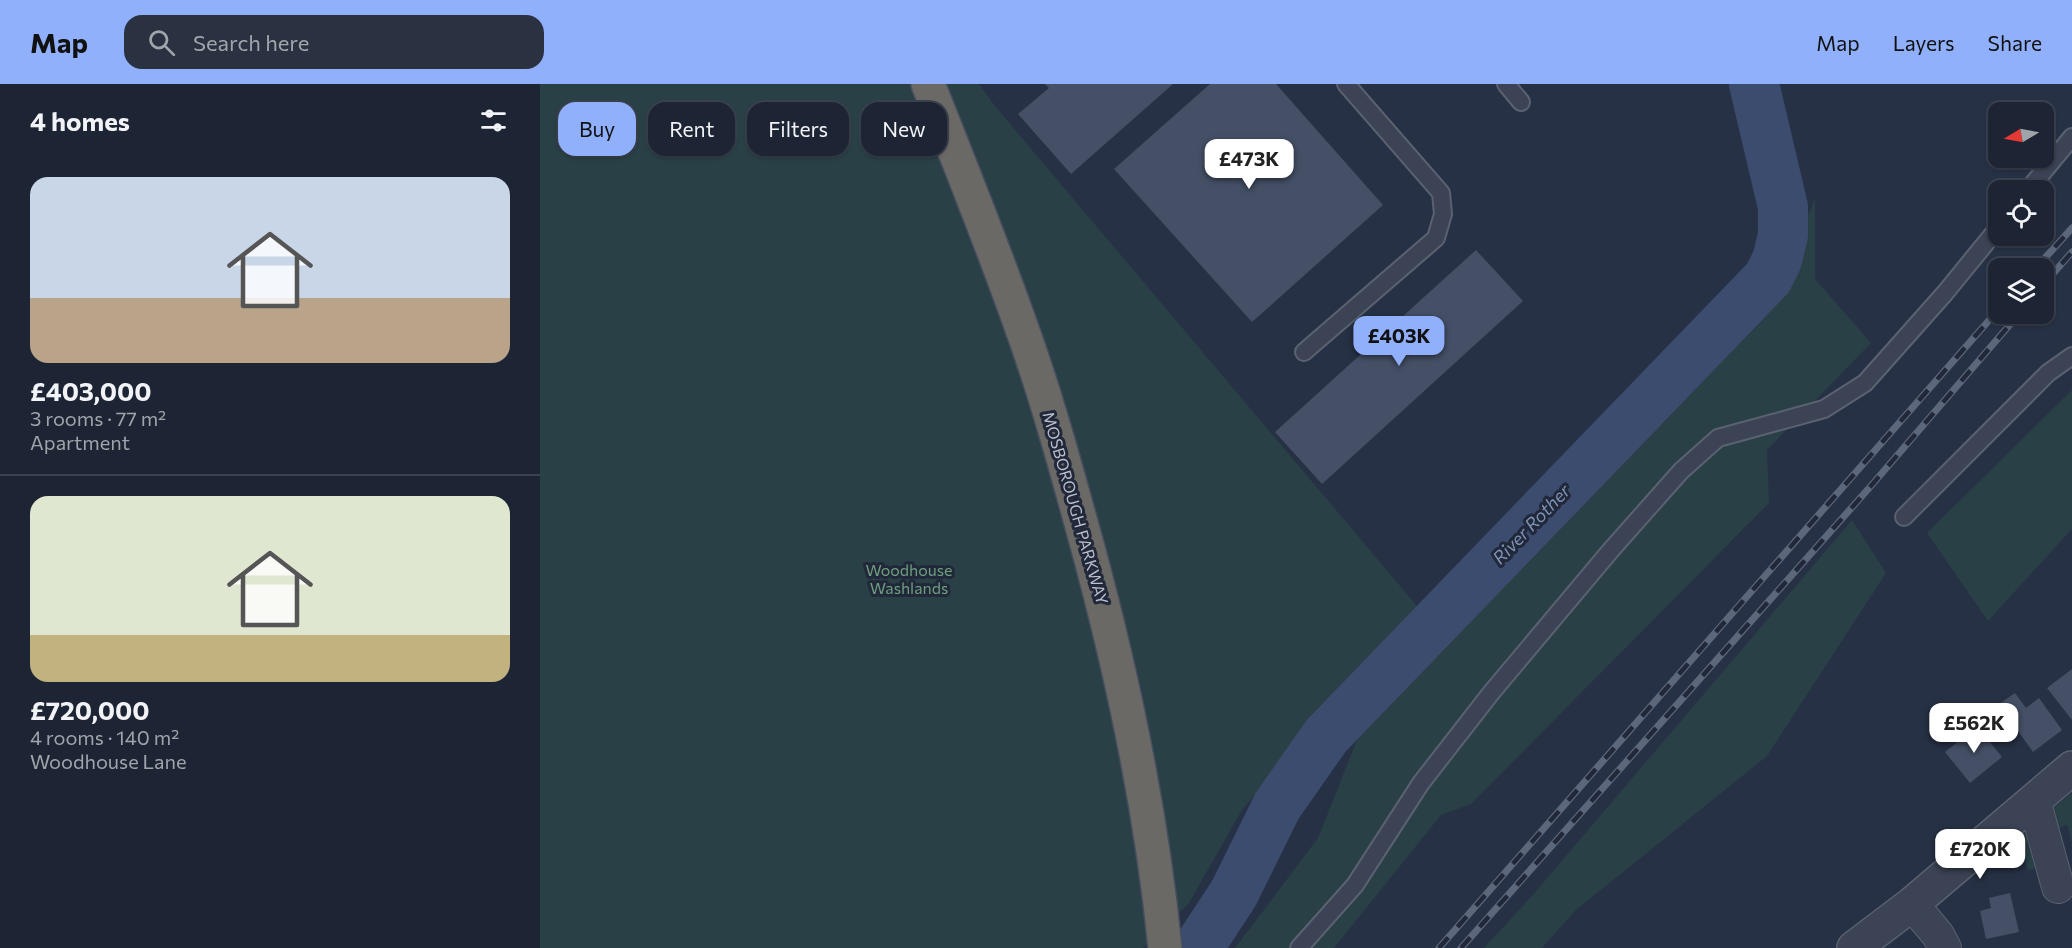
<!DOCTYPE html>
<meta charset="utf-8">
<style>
:root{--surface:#1d2534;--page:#2a3140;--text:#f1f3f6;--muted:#a0a5ac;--line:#3b424f;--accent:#90b0fc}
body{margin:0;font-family:Commissioner,sans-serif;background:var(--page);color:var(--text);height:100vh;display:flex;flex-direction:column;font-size:22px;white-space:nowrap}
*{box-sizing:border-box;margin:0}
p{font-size:20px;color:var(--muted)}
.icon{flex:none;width:33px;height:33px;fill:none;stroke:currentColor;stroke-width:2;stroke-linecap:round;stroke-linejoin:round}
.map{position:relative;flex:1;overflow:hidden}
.sheet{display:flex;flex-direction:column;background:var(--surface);width:540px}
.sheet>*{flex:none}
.guide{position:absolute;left:18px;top:18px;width:570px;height:54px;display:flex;gap:12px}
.needle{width:39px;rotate:260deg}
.controls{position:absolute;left:1448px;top:18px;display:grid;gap:12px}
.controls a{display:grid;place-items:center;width:66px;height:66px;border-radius:12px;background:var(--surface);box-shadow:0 2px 4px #0004,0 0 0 2px var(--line);font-size:30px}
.price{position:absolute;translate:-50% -51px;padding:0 14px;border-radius:12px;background:#fff;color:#222;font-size:20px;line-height:39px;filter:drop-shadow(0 2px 3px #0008)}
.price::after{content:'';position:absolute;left:50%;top:36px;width:18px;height:14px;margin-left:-9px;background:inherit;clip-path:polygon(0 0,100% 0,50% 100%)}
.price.selected{background:var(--accent);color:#111}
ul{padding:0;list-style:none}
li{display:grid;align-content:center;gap:12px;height:318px;padding:0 30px}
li+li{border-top:2px solid var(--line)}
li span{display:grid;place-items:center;height:186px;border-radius:18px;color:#555}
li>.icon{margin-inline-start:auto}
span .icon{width:108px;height:108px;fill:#fffc;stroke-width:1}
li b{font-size:26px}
h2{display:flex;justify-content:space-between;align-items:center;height:72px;padding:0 30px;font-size:26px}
.chip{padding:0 21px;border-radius:18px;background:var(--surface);box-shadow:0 2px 4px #0004,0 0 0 2px var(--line);font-size:21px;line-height:54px}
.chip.selected{background:var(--accent);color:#111}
header{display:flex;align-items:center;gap:36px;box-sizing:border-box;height:84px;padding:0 30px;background:var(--accent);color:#111}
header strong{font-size:28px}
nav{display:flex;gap:33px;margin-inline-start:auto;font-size:21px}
.search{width:420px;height:54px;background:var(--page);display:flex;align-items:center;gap:15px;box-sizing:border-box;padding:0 21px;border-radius:18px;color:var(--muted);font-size:22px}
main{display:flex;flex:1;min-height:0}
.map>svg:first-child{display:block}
</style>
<header>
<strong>Map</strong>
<div class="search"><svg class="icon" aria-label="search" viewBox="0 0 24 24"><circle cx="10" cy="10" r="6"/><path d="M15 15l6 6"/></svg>Search here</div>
<nav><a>Map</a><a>Layers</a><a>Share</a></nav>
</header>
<main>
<section class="sheet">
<h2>4 homes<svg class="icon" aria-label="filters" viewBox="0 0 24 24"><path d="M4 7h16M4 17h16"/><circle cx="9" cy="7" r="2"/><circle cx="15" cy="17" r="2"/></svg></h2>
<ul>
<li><span style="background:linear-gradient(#c9d6e8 65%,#b9a48a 0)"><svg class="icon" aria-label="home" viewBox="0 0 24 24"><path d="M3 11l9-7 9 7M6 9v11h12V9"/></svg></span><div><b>£403,000</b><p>3 rooms · 77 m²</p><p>Apartment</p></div></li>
<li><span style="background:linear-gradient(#dfe7d0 75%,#c2b280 0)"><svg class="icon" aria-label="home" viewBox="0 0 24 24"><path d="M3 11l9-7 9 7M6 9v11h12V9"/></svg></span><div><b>£720,000</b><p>4 rooms · 140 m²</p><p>Woodhouse Lane</p></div></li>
</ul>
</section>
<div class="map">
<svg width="1532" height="864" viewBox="0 0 1532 864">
<rect width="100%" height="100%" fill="#273145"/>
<g fill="#294046">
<path d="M0 0H439L455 22 877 522 702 726 649 819 603 864H0Z"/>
<path d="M1275 114V195L1331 259 1227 366 1229 419 931 720 901 731 794 864H695L778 754 817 656 1237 212Z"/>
<path d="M1532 306V445L1448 537 1387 449Z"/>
<path d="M1312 436 1346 489 1227 672 1036 826 1002 864H944L991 813Z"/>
<path d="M1532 709V759L1527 740 1510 750 1518 774 1488 787 1479 752Z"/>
</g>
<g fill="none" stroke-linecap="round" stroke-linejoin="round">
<path stroke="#3c4c6e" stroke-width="50" d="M658 864 694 809 737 722 786 652 1228 194 1237 176 1243 151V123L1214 0"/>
</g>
<g fill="#455067">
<path d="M505 0H633L531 90 478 30 509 4Z"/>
<path d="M670 0H736L843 121 712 238 574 85Z"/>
<path d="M936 166 983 217 782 400 735 348Z"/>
<path d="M1532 585V636L1507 604Z"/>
<path d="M1475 609 1486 624 1499 614 1522 646 1493 668 1459 620Z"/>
<path d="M1437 642 1462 673 1430 699 1405 668Z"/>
<path d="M1470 809 1479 848 1446 855 1440 827 1451 824 1449 814Z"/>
</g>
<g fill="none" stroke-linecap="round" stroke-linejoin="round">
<g stroke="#5a6171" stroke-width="20">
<g id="service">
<path d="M966 0 981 18"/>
<path d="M1488 106 1532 53"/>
<path d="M764 268 896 154 903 130 901 109 806 0"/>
<path d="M1364 433 1508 289 1532 272"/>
<path d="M759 864 815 801 881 699 951 609 1071 466 1141 387 1178 354 1284 325 1325 299 1405 209 1458 144"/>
</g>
</g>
<g stroke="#5a6171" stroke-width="34">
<g id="minor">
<path d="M1494 716 1518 803"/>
<path d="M1372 820 1398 851 1405 864"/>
</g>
</g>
<g stroke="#5a6171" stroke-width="36">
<path id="tertiary" d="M1314 864 1372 820 1532 684"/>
</g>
<g stroke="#464e5f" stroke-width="36">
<path id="trunk" d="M388 0C420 80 452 160 481 242 505 308 524 377 543 446 581 583 611 722 625 864"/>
</g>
<use href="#service" stroke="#3b4354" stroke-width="16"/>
<use href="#minor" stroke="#3b4354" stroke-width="32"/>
<use href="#tertiary" stroke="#3b4354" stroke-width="33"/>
<use href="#trunk" stroke="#6a6966" stroke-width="33"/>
<g stroke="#5d677b" stroke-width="7">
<g id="rail">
<path d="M1496 184 1532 144"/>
<path d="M1503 201 1532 168"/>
<path d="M899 864 1458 226"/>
<path d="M921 864 1330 403 1479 230"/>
</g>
</g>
<use href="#rail" stroke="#20283a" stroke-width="4.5" stroke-dasharray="14" stroke-linecap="butt"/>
</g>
<g text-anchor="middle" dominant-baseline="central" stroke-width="6" stroke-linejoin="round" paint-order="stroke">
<g font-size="16" fill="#b9bfcd" stroke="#20283a">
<text transform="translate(536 424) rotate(74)">MOSBOROUGH PARKWAY</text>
</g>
<g font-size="16" fill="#6f9f7e" stroke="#20283a">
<text x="369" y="485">Woodhouse<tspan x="369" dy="18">Washlands</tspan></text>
</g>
<g font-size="18" font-style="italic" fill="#7f92b5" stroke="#20283a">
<text transform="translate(991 440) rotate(-46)">River Rother</text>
</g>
</g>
</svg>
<div class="controls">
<a><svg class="needle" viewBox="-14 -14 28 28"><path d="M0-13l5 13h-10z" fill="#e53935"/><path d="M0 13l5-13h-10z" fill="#a0a5ac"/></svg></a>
<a><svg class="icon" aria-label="locate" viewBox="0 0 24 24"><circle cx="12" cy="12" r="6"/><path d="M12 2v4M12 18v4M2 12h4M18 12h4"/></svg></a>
<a><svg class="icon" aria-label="layers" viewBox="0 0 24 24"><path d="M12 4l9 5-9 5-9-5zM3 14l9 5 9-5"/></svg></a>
</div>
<b class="price" style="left:709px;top:106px">£473K</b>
<b class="price selected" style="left:859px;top:283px">£403K</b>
<b class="price" style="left:1434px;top:670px">£562K</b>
<b class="price" style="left:1440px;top:796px">£720K</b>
<div class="guide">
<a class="chip selected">Buy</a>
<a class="chip">Rent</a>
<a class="chip">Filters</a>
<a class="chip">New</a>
</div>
</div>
</main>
